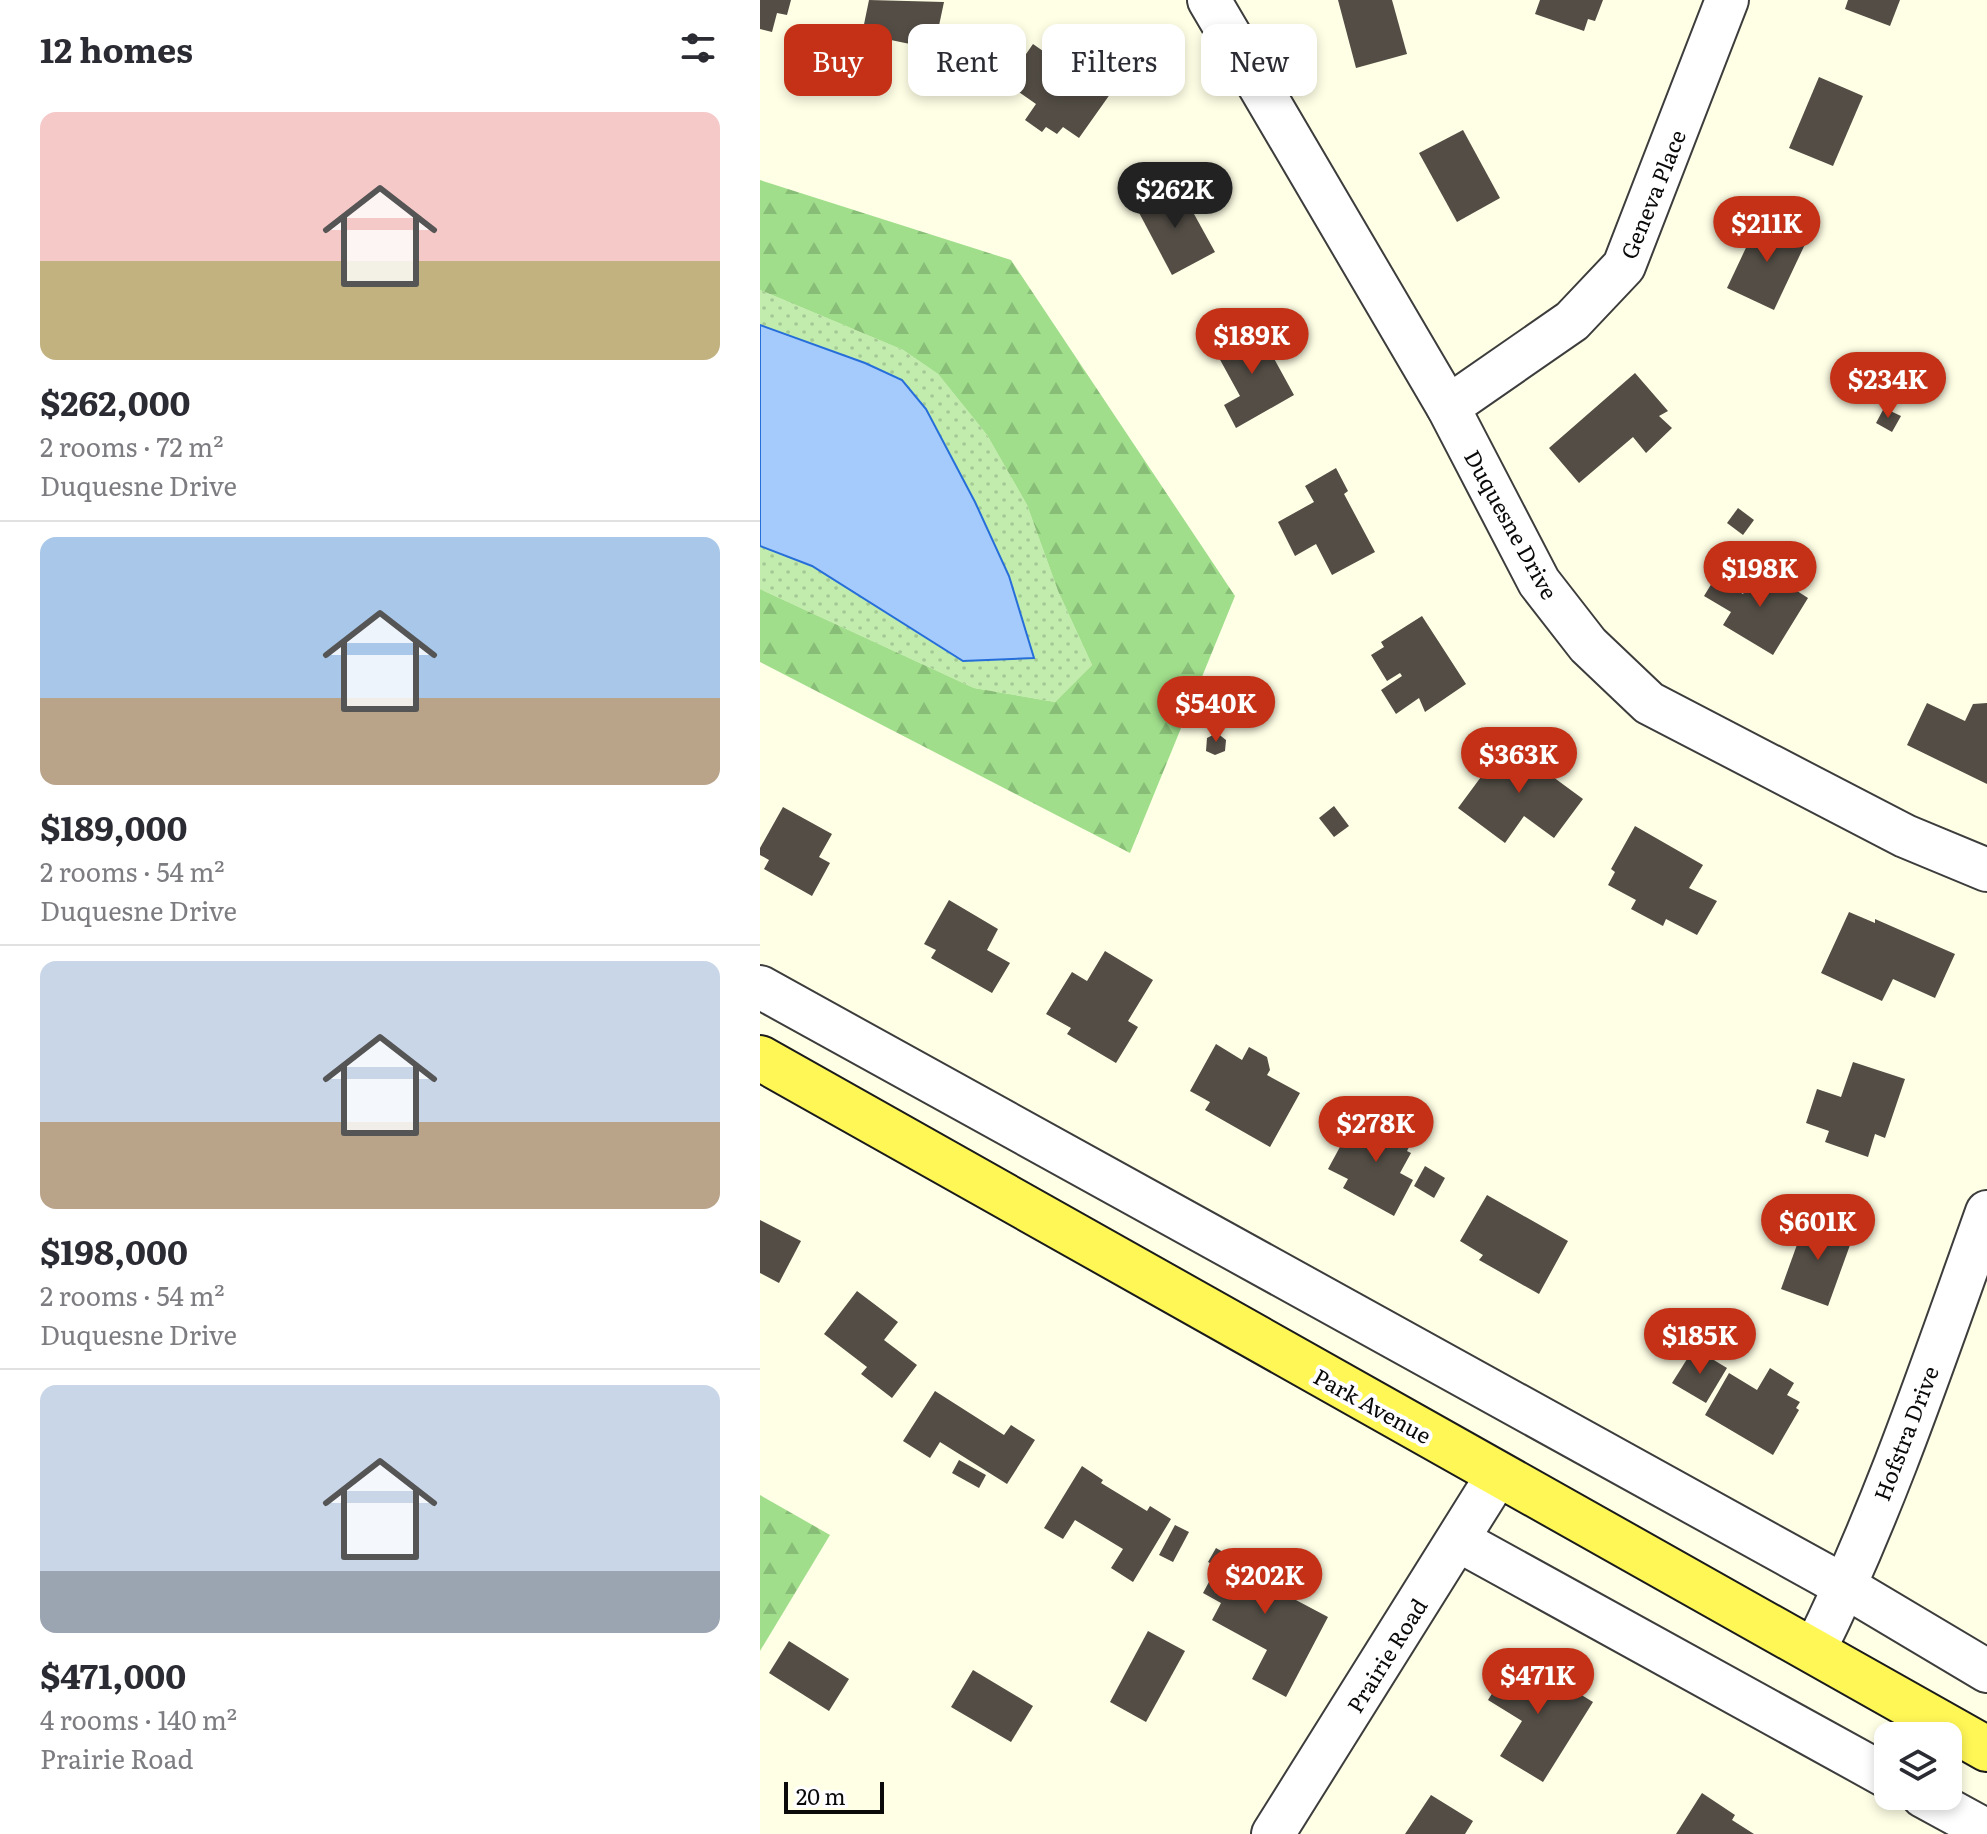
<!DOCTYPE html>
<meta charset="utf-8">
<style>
:root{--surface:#fff;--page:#f7f7f7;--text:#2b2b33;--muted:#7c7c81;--line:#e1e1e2;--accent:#c43117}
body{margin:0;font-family:Literata,serif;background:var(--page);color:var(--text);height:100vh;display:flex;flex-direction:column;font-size:30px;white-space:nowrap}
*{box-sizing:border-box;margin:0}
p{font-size:26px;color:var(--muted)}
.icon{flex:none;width:44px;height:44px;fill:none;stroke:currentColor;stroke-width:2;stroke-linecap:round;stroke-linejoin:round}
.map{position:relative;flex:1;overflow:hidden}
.panel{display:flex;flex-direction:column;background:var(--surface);width:760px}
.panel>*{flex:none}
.hud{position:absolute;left:24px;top:24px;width:760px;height:72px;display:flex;gap:16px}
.controls{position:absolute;left:1114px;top:1722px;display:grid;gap:16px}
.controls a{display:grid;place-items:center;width:88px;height:88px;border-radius:16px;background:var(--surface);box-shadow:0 4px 12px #0003;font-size:40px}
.scale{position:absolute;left:24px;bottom:20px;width:100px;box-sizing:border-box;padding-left:8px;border:4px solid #0a0a0a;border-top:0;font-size:22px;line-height:28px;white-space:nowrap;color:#0a0a0a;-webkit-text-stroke:6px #fff;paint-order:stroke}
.price{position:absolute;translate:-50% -68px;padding:0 18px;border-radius:28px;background:var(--accent);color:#fff;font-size:26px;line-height:52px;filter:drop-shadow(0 2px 4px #0008)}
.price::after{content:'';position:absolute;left:50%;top:48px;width:24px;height:18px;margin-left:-12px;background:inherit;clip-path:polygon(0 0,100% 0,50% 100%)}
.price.selected{background:#222;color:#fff}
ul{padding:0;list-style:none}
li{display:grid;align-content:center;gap:16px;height:424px;padding:0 40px}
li+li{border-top:2px solid var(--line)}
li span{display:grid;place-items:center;height:248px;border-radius:16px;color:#555}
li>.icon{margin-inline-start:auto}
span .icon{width:144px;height:144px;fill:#fffc;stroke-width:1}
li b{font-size:34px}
h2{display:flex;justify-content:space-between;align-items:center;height:96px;padding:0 40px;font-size:34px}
.chip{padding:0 28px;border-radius:16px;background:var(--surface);box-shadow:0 4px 12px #0003;font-size:28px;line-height:72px}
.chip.selected{background:var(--accent);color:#fff}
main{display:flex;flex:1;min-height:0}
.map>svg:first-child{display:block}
</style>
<main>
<section class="panel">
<h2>12 homes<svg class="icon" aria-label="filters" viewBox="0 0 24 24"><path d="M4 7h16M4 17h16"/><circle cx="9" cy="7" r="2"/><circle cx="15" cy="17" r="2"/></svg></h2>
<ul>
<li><span style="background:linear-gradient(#f6c9c9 60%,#c2b280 0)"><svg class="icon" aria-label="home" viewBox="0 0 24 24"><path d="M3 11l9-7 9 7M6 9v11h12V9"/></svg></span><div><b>$262,000</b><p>2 rooms · 72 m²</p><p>Duquesne Drive</p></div></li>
<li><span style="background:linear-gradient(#a9c7e8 65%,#b9a48a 0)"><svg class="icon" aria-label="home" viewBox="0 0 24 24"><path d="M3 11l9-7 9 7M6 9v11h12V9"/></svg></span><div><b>$189,000</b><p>2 rooms · 54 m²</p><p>Duquesne Drive</p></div></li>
<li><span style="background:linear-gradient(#c9d6e8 65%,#b9a48a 0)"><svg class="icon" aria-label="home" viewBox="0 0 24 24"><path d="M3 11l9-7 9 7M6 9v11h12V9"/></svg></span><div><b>$198,000</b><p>2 rooms · 54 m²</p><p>Duquesne Drive</p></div></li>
<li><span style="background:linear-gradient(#c9d6e8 75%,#9aa5b1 0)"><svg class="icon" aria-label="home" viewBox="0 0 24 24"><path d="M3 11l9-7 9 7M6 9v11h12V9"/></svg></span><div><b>$471,000</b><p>4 rooms · 140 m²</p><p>Prairie Road</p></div></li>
</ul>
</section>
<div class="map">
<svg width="1227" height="1834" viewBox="0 0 1227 1834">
<defs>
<pattern id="grass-dots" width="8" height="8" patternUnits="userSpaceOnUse" patternTransform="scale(2)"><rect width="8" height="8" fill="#c1ecad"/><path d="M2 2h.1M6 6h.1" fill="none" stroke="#a4c994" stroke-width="1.8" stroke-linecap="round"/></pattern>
<pattern id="forest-firs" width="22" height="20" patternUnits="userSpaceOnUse" patternTransform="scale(2)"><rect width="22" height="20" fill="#a0de8b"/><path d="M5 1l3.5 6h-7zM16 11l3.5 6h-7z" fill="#88bd77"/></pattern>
</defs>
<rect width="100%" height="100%" fill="#ffffe6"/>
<path fill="url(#grass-dots)" d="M0 290 143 350 178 374 227 435 267 505 298 591 332 665 295 702 214 688 0 589Z"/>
<g fill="url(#forest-firs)">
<path d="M0 180 251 260 475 596 370 853 0 662V589L214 688 295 702 332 665 298 591 267 505 227 435 178 374 143 350 0 290Z"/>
<path d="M0 1495 70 1535 0 1651Z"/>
</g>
<path fill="#a5cafc" stroke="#266ed9" stroke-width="2" d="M0 325 105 363 142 380 166 409 215 502 249 576 274 658 203 661 52 566 0 546Z"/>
<g fill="#534d45">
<path d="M0 0H31L27 15 17 13 12 32 0 29Z"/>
<path d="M109 0 184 2 174 49 102 34Z"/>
<path d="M578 0H632L647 54 596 68Z"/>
<path d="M780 0H843L835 21 828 19 824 31 775 14Z"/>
<path d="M1088 0H1140L1130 26 1085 9Z"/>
<path d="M273 44 330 84 335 77 353 90 319 138 303 127 297 134 286 127 282 132 265 120 276 104 246 83Z"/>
<path d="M1059 77 1103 96 1073 166 1029 148Z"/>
<path d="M703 130 740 198 697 222 659 153Z"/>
<path d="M418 185 455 252 412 275 376 207Z"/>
<path d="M1000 218 1047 240 1014 310 967 288Z"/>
<path d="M495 324 534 395 476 428 464 405 480 396 453 347Z"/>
<path d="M875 373 908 411 899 416 912 428 886 453 873 437 819 483 789 448Z"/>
<path d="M1124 408 1141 416 1132 432 1116 423Z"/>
<path d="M576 468 588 491 584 494 615 552 572 575 556 544 535 556 518 522 554 502 545 486Z"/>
<path d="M978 508 994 520 983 535 967 523Z"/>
<path d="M1000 567 1048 598 1013 655 963 625 971 612 944 596 955 578 983 594Z"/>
<path d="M662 616 706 684 665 712 659 698 636 714 621 690 642 676 640 673 627 681 611 655 624 647 621 642Z"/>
<path d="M1167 703 1205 721 1213 704 1227 703V784L1147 745Z"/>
<path d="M457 733 466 740 465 751 455 755 446 751 447 738Z"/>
<path d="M752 735 776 752 770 760 823 799 794 838 764 816 745 843 698 808Z"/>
<path d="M574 806 589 826 574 837 559 818Z"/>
<path d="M23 807 72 834 59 857 70 863 52 896 4 869 9 860 0 855V848Z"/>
<path d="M875 826 943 865 929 888 957 901 937 935 906 919 903 926 871 909 876 900 848 885 855 872 851 869Z"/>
<path d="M189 900 238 929 227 950 250 963 232 993 171 958 176 950 164 944Z"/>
<path d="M1089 912 1115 923V919L1195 954 1175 998 1133 979 1122 1001 1061 973Z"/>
<path d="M345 951 393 980 368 1021 378 1027 356 1063 307 1034 311 1028 286 1014 312 972 327 981Z"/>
<path d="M456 1044 482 1060 489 1047 507 1057 510 1070 507 1075 540 1093 510 1147 445 1110 450 1102 430 1091Z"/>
<path d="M1093 1062 1145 1079 1125 1138 1115 1134 1108 1157 1065 1142 1069 1131 1046 1123 1057 1089 1081 1097Z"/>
<path d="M630 1117 657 1132 647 1151 651 1153 640 1173 653 1180 634 1216 583 1188 588 1179 568 1169 594 1121 620 1135Z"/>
<path d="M665 1166 685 1178 674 1198 654 1186Z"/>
<path d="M727 1195 808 1241 779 1294 719 1260 723 1255 700 1241Z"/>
<path d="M1047 1217 1094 1234 1068 1306 1021 1289Z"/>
<path d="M0 1220 41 1241 19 1283 0 1273Z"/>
<path d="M97 1291 138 1322 124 1340 157 1365 132 1398 101 1374 107 1367 64 1334Z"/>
<path d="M934 1348 967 1368 946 1403 912 1383Z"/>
<path d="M1010 1368 1034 1383 1027 1395 1040 1402 1036 1408 1039 1410 1013 1455 945 1415 969 1373 997 1390Z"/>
<path d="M175 1391 244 1435 251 1425 275 1440 247 1484 180 1442 170 1458 143 1441Z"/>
<path d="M199 1460 226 1475 219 1488 192 1473Z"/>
<path d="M322 1466 343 1480 341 1483 387 1511 390 1506 411 1519 373 1582 351 1568 363 1549 315 1520 303 1539 284 1528Z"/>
<path d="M415 1525 429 1532 413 1562 399 1555Z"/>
<path d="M456 1548 481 1562 486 1553 525 1574 521 1581 539 1590 534 1599 568 1617 526 1697 492 1679 507 1650 452 1620 461 1603 443 1593 457 1567 448 1562Z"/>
<path d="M388 1631 425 1651 386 1722 350 1702Z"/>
<path d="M29 1641 89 1679 69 1711 9 1673Z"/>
<path d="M756 1655 833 1702 783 1782 740 1756 762 1721 728 1700Z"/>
<path d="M213 1670 273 1706 251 1742 191 1707Z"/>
<path d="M942 1793 975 1815 972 1820 994 1834H916Z"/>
<path d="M671 1795 713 1821 705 1834H645Z"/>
</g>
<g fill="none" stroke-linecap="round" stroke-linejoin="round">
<g stroke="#3d3d3d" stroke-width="46">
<g id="minor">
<path d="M449 0 688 407 779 582 828 645 889 703 1145 836 1227 870"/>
<path d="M688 407 812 321 864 266 967 0"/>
<path d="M0 987 1086 1587 1227 1671"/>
<path d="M698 1540 1128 1777"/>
<path d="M1054 1651C1124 1510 1174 1360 1227 1212"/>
<path d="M1163 1796 1227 1831"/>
<path d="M513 1834 737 1476"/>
</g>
</g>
<g stroke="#1b1b1b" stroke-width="48">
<path id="major" d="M0 1058 1227 1749"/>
</g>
<use href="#minor" stroke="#fff" stroke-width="42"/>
<use href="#major" stroke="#fff756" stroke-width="44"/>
</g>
<g text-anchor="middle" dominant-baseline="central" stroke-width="8" stroke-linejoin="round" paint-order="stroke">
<g font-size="22" fill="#0a0a0a" stroke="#fff">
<text transform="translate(892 194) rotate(-68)">Geneva Place</text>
<text transform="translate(752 524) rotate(61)">Duquesne Drive</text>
<text transform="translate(613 1405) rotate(29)">Park Avenue</text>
<text transform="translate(1145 1433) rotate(-69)">Hofstra Drive</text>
<text transform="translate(626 1655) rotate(-58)">Prairie Road</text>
</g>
</g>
</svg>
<div class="controls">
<a><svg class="icon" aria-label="layers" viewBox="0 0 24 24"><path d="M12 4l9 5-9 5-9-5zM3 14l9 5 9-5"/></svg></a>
</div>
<div class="scale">20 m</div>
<b class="price selected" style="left:415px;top:230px">$262K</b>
<b class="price" style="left:1007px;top:264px">$211K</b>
<b class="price" style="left:492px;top:376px">$189K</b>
<b class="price" style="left:1128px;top:420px">$234K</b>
<b class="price" style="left:1000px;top:609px">$198K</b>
<b class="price" style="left:456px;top:744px">$540K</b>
<b class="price" style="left:759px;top:795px">$363K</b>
<b class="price" style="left:616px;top:1164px">$278K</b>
<b class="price" style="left:1058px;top:1262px">$601K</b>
<b class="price" style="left:940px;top:1376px">$185K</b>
<b class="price" style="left:505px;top:1616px">$202K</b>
<b class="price" style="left:778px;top:1716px">$471K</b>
<div class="hud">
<a class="chip selected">Buy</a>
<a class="chip">Rent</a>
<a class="chip">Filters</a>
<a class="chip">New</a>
</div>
</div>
</main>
